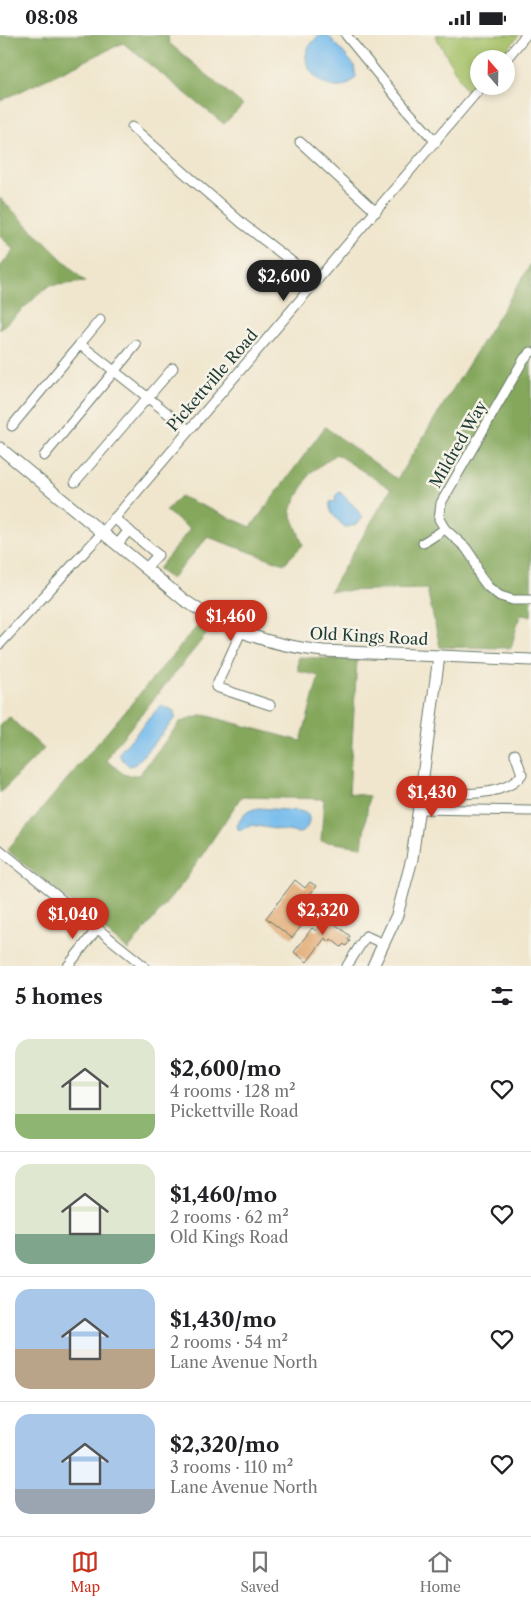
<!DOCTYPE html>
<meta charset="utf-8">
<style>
:root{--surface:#fff;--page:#f6f6f6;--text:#202124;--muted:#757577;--line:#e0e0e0;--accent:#c8321e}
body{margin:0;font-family:"Libre Caslon Text",serif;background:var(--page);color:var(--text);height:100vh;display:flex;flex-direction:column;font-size:19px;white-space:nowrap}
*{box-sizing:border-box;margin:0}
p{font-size:16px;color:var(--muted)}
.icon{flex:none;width:28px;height:28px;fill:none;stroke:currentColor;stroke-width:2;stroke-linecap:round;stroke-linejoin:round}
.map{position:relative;height:931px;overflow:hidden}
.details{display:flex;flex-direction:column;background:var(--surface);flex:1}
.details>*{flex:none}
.needle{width:32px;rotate:340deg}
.controls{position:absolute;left:470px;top:15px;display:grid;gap:10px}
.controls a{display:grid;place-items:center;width:45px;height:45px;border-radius:50%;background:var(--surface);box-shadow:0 2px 8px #0003;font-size:25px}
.price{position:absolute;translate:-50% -42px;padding:0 11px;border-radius:18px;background:var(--accent);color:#fff;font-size:16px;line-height:32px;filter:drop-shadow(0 1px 2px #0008)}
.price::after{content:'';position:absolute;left:50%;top:30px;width:15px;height:11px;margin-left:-8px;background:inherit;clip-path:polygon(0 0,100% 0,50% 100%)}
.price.current{background:#222;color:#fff}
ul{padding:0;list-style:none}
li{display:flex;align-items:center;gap:15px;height:125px;padding:0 15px}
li+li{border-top:1px solid var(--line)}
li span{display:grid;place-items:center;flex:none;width:140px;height:100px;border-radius:15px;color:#555}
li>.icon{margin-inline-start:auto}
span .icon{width:60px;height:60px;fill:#fffc;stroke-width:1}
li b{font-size:21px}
h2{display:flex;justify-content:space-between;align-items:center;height:60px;padding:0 15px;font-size:21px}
.status{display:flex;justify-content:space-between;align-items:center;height:35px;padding:0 25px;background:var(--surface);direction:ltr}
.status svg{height:14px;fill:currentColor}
.tabs{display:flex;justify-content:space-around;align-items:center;height:70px;border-top:1px solid var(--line);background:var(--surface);font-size:14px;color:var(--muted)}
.tabs a{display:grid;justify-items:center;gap:2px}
.tabs .current{color:var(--accent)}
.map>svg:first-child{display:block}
</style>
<div class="status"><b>08:08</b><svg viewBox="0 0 49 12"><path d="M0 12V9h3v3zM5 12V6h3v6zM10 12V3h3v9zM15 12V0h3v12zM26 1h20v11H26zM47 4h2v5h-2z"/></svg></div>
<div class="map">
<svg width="531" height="931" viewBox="0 0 531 931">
<rect width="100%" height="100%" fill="#f7f3e8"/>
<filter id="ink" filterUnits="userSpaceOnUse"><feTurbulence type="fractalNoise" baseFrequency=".02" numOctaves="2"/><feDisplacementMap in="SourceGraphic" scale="10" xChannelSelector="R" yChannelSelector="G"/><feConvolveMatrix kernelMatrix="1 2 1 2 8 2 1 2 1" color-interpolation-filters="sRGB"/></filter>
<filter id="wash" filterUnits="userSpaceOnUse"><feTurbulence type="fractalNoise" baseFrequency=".0096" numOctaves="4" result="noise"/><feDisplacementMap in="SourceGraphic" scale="20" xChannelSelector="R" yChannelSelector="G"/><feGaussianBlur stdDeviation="1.12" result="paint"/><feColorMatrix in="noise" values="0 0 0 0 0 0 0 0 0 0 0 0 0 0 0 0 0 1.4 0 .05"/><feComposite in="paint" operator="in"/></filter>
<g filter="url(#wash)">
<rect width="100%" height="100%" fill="#f0e6cd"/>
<path fill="#a6c168" stroke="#627f4e" d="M435 0H519L500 24H479V49L469 61Z"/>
<g fill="#84a75c" stroke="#527248">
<path d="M0 0H168L169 8 243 70 224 89 123 8 0 66Z"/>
<path d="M0 163 85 247 48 251 0 295V232L14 215 0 201Z"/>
<path d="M531 229V581L520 580 511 613 440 612 427 554 330 556 391 454 336 419 310 438 290 476 303 510 284 529 208 502 171 544 158 534 190 494 166 476 180 461 251 492 325 392 397 444Z"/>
<path d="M199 589 210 595 113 714 107 726 125 740H139L180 687 204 680 301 706 319 641 298 636V622L357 625 349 758 369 761 362 812 321 806 324 764 241 762 186 844 128 915 7 815Z"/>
<path d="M9 682 44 714 0 758V691Z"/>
</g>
<g fill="#76bced" stroke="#4a7c90">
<path d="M320 0H328L354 30 356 42C352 46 347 51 340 52 323 54 301 33 307 16 309 10 315 4 320 0Z"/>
<path d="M340 457 355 472 363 483C360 487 350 493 345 492 337 484 328 478 330 467L336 466 335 461Z"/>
<path d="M160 671H163L174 676 175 683 136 729 129 731 120 722V717Z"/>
<path d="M259 773 300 776 308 779C311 787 307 796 299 798L251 790 239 796 237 791C242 780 247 775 259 773Z"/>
</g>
<g id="blocks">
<g fill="#e0a56c">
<path d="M295 845 305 853 310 847 316 851 311 858 321 866 292 903 266 883Z"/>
<path d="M334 872 343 879 335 889 350 901 348 905 350 906 346 911 344 909 341 912 331 904 329 907 325 903 307 927 294 917 312 893 316 896Z"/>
</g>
</g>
</g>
<g filter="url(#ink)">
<use href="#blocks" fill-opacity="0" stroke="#68786a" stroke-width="1"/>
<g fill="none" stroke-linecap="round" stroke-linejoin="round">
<g stroke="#68786a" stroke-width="11">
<g id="minor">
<path d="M346 0 407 75 436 107"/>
<path d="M506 24 526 0"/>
<path d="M132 92 243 189 317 246"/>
<path d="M300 107 376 177"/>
<path d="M80 309 100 285"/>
<path d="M531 317 524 324 441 468 439 484 445 494 466 513 474 525 479 540 488 552 500 561 513 565H531"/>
<path d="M12 391 80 309 189 395"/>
<path d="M44 421 136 310"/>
<path d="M75 447 173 333"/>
<path d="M114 483 158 520 145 534"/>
<path d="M423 508 445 494"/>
<path d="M117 510 129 495"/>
<path d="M241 597 216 652 270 670"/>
<path d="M0 609 102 498 482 51"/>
<path d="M422 757C449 759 506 764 522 739L515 719"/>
<path d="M420 774 531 776"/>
<path d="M0 815 144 931"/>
<path d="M68 931 97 894"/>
<path d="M347 931 366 901 384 909"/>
</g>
</g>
<g stroke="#68786a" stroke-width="13">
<g id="major">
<path d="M0 413 184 565C229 596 268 610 323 616L531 625"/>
<path d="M373 931 397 880 412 824 439 621"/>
</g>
</g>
<use href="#minor" stroke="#fff" stroke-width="9"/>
<use href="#major" stroke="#fff" stroke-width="11"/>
</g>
</g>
<g text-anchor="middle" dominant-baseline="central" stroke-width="5" stroke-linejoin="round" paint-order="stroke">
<g font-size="16" fill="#1f3d34" stroke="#f7f3e8">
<text transform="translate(212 345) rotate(-49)">Pickettville Road</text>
<text transform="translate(458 409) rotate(-60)">Mildred Way</text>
<text transform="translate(369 601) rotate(3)">Old Kings Road</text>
</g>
</g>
</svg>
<div class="controls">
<a><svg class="needle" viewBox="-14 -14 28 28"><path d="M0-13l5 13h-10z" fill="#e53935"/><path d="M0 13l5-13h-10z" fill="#757577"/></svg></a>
</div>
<b class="price current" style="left:284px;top:267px">$2,600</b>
<b class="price" style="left:231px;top:607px">$1,460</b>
<b class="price" style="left:432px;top:783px">$1,430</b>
<b class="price" style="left:323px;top:901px">$2,320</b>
<b class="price" style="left:73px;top:905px">$1,040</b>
</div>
<section class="details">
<h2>5 homes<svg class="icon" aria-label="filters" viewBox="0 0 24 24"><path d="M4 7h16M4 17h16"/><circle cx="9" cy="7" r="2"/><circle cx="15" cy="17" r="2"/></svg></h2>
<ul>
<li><span style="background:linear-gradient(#dfe7d0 75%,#8fb573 0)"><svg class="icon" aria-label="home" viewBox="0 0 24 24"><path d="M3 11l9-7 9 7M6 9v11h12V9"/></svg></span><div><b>$2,600/mo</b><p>4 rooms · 128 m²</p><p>Pickettville Road</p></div><svg class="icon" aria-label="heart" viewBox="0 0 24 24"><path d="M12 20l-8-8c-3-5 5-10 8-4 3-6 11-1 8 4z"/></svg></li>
<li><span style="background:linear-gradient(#dfe7d0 70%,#7fa58c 0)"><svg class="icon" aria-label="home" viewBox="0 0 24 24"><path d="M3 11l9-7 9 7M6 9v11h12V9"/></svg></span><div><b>$1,460/mo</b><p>2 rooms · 62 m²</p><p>Old Kings Road</p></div><svg class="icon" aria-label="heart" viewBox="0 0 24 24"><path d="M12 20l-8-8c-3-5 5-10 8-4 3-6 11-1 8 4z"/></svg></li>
<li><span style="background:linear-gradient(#a9c7e8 60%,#b9a48a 0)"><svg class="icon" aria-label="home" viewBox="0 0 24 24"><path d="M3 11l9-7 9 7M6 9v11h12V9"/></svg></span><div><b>$1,430/mo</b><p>2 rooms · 54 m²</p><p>Lane Avenue North</p></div><svg class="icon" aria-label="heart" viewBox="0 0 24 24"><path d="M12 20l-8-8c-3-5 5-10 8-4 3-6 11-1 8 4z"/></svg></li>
<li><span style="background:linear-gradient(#a9c7e8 75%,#9aa5b1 0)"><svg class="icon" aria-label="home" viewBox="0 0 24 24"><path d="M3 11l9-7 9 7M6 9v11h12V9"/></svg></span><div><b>$2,320/mo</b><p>3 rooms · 110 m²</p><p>Lane Avenue North</p></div><svg class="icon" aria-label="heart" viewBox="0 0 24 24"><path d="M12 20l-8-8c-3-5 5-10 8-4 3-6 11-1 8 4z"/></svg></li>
</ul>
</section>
<nav class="tabs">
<a class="current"><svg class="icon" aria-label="map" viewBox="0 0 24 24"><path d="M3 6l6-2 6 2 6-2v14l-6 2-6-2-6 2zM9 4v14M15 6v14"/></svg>Map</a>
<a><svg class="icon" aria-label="saved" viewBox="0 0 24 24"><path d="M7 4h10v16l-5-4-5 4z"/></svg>Saved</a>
<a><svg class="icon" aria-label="home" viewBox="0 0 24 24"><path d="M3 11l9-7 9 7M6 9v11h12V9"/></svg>Home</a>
</nav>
